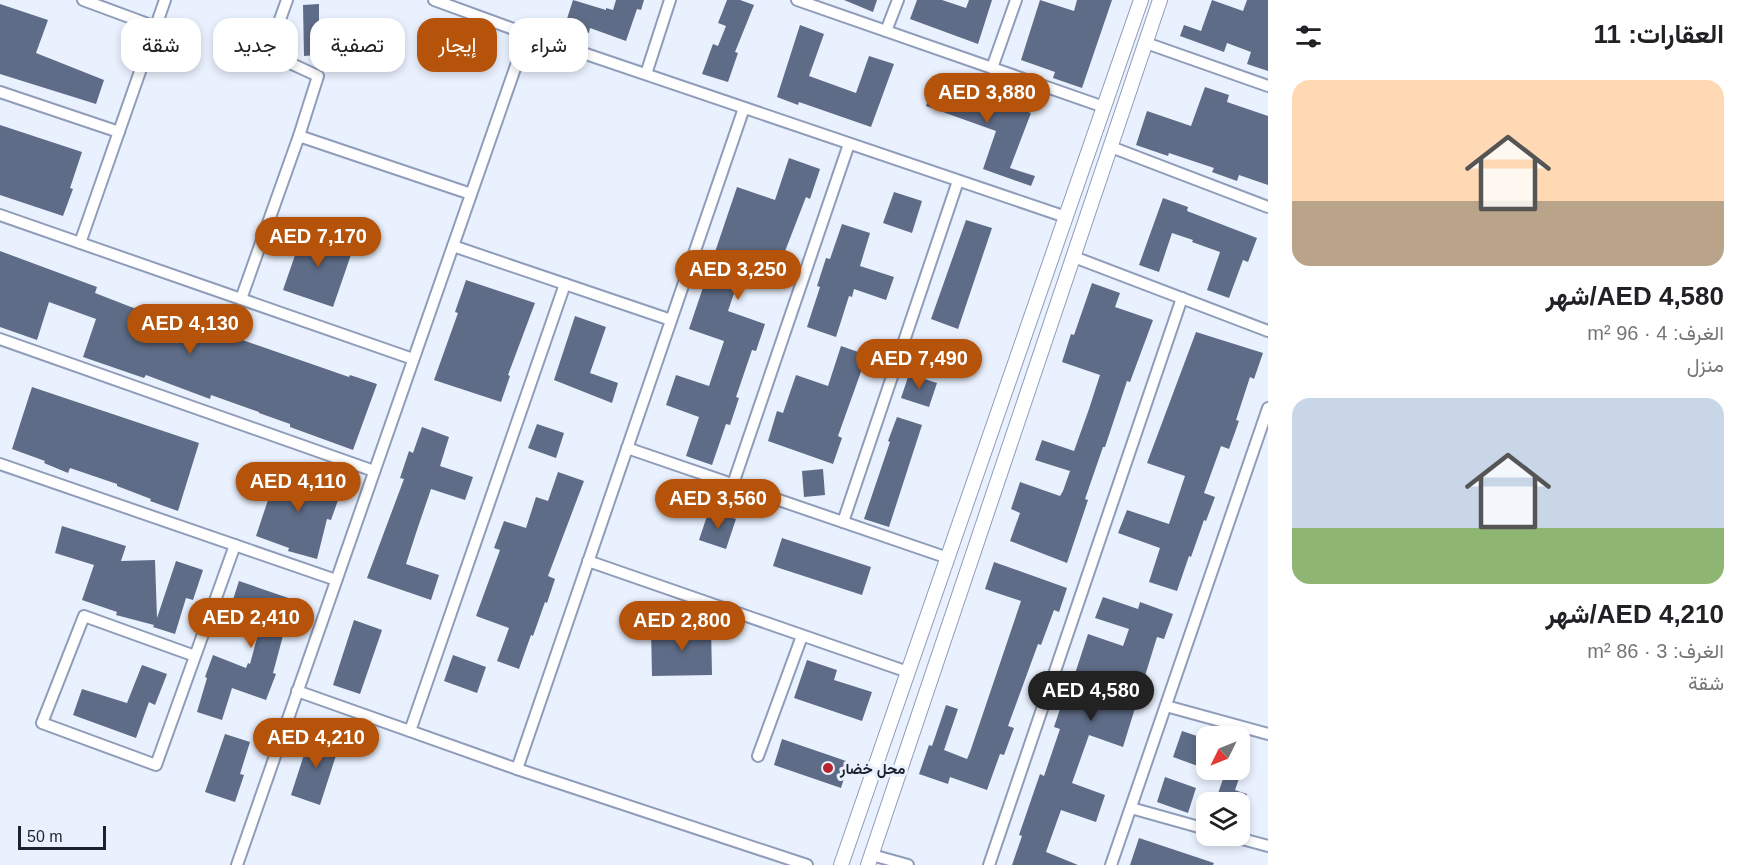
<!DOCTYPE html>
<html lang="ar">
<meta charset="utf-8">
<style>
:root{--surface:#fff;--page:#f2f2f2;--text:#202124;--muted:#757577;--accent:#b45309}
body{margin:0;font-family:Arial,Vazirmatn,sans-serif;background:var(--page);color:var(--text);direction:rtl;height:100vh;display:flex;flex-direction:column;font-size:22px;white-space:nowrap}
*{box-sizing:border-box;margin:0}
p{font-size:20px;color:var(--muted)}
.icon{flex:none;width:33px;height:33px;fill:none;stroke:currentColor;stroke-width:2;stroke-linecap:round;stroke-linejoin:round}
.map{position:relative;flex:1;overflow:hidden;direction:ltr}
.details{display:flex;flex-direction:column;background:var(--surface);width:480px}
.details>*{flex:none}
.guide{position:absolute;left:18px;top:18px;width:570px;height:54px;direction:rtl;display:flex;gap:12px}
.needle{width:39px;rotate:227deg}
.fabs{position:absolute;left:1196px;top:726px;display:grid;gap:12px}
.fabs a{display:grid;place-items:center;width:54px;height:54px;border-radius:12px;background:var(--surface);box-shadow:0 3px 9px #0003;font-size:30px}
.scale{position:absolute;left:18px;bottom:15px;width:88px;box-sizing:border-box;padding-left:6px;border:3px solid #1d232e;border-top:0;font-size:16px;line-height:21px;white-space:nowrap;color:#1d232e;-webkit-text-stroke:4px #eaf1fe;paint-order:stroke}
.price{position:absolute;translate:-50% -51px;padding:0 14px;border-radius:21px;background:var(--accent);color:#fff;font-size:20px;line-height:39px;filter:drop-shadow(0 2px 3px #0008)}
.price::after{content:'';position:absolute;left:50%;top:36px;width:18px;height:14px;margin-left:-9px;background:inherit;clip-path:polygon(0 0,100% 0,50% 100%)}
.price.selected{background:#222;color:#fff}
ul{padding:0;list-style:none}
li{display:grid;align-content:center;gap:12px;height:318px;padding:0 24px}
li span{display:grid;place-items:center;height:186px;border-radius:18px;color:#555}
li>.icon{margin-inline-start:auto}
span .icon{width:108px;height:108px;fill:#fffc;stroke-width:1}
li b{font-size:26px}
h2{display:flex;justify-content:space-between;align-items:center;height:72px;padding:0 24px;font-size:26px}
.tag{padding:0 21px;border-radius:18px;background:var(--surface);box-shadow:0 3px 9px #0003;font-size:21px;line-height:54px}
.tag.selected{background:var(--accent);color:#fff}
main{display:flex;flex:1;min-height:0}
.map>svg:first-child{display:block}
</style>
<main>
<section class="details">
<h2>العقارات: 11<svg class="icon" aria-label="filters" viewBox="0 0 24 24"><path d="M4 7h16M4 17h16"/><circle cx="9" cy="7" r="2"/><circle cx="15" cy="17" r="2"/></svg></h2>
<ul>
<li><span style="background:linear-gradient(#ffd9b3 65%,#b9a48a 0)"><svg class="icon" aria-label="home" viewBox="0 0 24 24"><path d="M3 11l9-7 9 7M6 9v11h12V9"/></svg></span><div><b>AED 4,580/شهر</b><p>الغرف: 4 · 96 m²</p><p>منزل</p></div></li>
<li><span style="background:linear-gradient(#c9d6e8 70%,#8fb573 0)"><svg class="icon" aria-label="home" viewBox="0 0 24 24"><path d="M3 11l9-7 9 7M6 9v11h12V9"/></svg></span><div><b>AED 4,210/شهر</b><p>الغرف: 3 · 86 m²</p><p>شقة</p></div></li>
</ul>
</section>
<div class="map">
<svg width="1268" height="865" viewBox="0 0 1268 865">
<rect width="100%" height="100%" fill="#eaf1fe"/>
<g fill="#5e6c87">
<path d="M573 0 606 10V8L613 10 616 0H644L641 10 637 9 626 41 590 28 589 33 565 25Z"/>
<path d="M727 0H740L754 5 735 52 738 53 728 82 702 74 713 44 718 46 726 26 718 23Z"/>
<path d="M844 0H877L873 12Z"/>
<path d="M917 0H942L966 8 969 0H992L978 44 910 19Z"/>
<path d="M1040 0 1074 11 1077 0H1112L1082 88 1053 78 1055 72 1021 60Z"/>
<path d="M1212 0 1243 11 1247 0H1268V71L1247 64 1251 52 1227 43 1224 52 1180 36 1184 25 1201 31Z"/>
<path d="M0 4 48 20 36 53 104 80 96 104 0 74Z"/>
<path d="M319 4V38L339 37 338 23 361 21 365 56 342 58 341 53 304 56 303 5Z"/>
<path d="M800 25 824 34 809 76 856 93 869 56 894 64 871 127 799 102 798 105 777 97Z"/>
<path d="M936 78 1031 113 1010 168 1035 176 1031 186 983 169 996 131 926 106Z"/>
<path d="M1205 87 1229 95 1227 102 1268 116V185L1239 175 1237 181 1212 172 1214 168 1169 153 1168 156 1136 145 1147 111 1191 126Z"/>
<path d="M0 125 82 152 70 188 73 189 63 216 0 195Z"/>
<path d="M789 158 820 169 810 199 806 197 777 272 745 261 728 311 765 324 756 351 752 350 736 397 739 398 730 425 726 424 712 465 686 456 699 417 666 405 676 375 709 386 724 341 689 329 737 187 775 200Z"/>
<path d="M894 192 922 201 912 233 883 223Z"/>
<path d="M1163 198 1188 207 1187 211 1257 238 1248 262 1243 260 1229 298 1207 290 1220 252 1192 242 1193 240 1172 233 1159 272 1139 265Z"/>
<path d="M966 220 992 228 958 329 931 319Z"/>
<path d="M842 224 870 233 860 266 894 277 886 300 854 289 852 297 849 296 836 337 807 327 820 287 817 286 826 258 830 259Z"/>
<path d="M304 229 354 246 333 307 283 290Z"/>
<path d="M0 251 97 287 95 293 131 307 178 323 181 315 203 323 202 326 349 377 350 375 377 384 353 450 290 427V424L259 413V412L211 395 210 399 146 375 144 378 83 357 96 319 49 302 37 340 0 327Z"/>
<path d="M466 280 535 303 508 375 510 376 501 402 434 380 458 313 455 312Z"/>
<path d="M1092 283 1120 293 1115 307 1153 320 1130 382 1127 381 1105 447H1103L1085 499 1088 500 1067 563 1010 541 1020 513 1011 509 1020 482 1060 496 1063 491 1070 471 1035 460 1042 440 1074 451 1089 409 1100 375 1062 362 1071 334 1074 335Z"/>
<path d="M575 316 606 327 590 373 618 383 612 403 554 380Z"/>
<path d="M1196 332 1263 353 1254 379 1250 377 1236 420 1239 421 1229 449 1221 446 1204 493 1215 497 1206 521 1204 520 1191 557 1189 556 1177 591 1149 582 1160 548 1118 533 1127 510 1169 524 1185 476 1147 463Z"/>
<path d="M841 346 867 355 838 436 842 438 833 464 768 441 777 411 783 413 796 375 828 386Z"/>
<path d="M909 374 937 383 929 407 901 398Z"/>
<path d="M32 387 199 443 178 511 150 501 151 499 117 486V484L70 468 68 473 44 463 45 461 12 449Z"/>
<path d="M897 417 922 425 889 527 864 519 890 442 888 441Z"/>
<path d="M537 424 564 433 556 458 528 448Z"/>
<path d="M422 427 449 437 440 466 473 477 465 500 431 489 417 530 406 564 439 575 431 600 367 578 404 479 400 478 409 451 413 453Z"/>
<path d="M823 469 825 495 804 497 802 471Z"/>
<path d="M278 470 342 489 331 520 327 519 317 559 288 551 289 548 256 536Z"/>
<path d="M558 472 584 481 548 576 555 579 547 603 545 602 533 636 531 635 519 669 497 661 509 628 476 616 500 550 494 548 504 521 526 528 536 497 548 501Z"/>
<path d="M709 510 736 519 726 549 699 540Z"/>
<path d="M62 526 126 546 121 561 155 560 157 618 176 561 203 570 193 600 186 598 175 634 153 627 154 625 116 615 117 612 82 600 94 565 55 553Z"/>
<path d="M782 538 871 567 862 595 773 566Z"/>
<path d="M994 562 1067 588 1059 612 1054 610 1041 645 1038 644 1008 726 1014 728 1004 755 1000 754 987 790 950 777 948 784 919 774 929 745 932 746 946 705 958 709 944 750 967 759 970 752 1021 601 985 589Z"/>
<path d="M239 581 303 603 293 635 284 632 273 673 276 674 266 700 232 688 222 720 197 712 207 678 205 677 213 655 246 668 248 663 250 664 261 623 229 612Z"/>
<path d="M1103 597 1138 609 1140 602 1173 614 1164 639 1157 637 1123 747 1089 735 1072 783 1105 795 1096 822 1061 810 1046 852 1078 865H1012L1022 836 1019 835 1040 774 1044 776 1060 729 1054 727 1061 706 1064 707 1088 634 1123 646 1129 629 1095 618Z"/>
<path d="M354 620 382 630 360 694 333 685Z"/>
<path d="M711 627 712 675 652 676 651 628Z"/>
<path d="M453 655 486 667 477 693 444 681Z"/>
<path d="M807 660 837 670 834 680 872 692 862 721 794 698Z"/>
<path d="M142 665 167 674 155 705 149 702 136 738 73 715 82 689 127 703Z"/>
<path d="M1182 731 1206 739V769L1173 757Z"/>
<path d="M311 733 340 743 320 805 291 795Z"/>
<path d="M225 734 250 742 240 774 244 775 235 802 205 792Z"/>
<path d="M782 739 849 762 841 788 774 765Z"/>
<path d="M1200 770H1242L1235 790 1247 794 1244 802H1215L1223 779 1200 771Z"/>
<path d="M1165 777 1196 788 1188 813 1157 802Z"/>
<path d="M1139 838 1214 863 1213 865H1130Z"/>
</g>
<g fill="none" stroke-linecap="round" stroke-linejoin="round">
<g stroke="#8f9dbb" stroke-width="14">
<g id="minor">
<path d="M83 0 156 27"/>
<path d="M287 0 268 53 318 76 299 136"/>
<path d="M434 0 527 34 1066 217"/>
<path d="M797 0 1104 107"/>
<path d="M886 31 898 0"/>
<path d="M1146 43 1268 86"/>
<path d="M992 68 1016 0"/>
<path d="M646 74 670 0"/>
<path d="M0 92 119 132"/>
<path d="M1111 147 1268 207"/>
<path d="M0 215 413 359"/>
<path d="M80 243 165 0"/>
<path d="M453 246 671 320"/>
<path d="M1074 257 1268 331"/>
<path d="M241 299 299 136 471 194"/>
<path d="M0 339 374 471"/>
<path d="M627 448 948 558"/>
<path d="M0 464 336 580"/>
<path d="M733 484 849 144"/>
<path d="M843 522 958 181"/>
<path d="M588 561 908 672"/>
<path d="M195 656 84 616 42 723 156 765 235 545"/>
<path d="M297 691 517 769 744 108"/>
<path d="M1166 706 1268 734"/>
<path d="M410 731 565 284"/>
<path d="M758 756 802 636"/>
<path d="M517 769 807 865"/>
<path d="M1131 808 1206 829"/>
<path d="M1231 836 1268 846"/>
<path d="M872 855 908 865"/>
<path d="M237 865 527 34"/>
<path d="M989 865 1182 298"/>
<path d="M1111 865 1268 408"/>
</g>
</g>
<g stroke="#8f9dbb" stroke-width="16">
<g id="tertiary">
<path d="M841 865 1141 0"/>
<path d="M868 865 1160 0"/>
</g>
</g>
<use href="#minor" stroke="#fff" stroke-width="10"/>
<use href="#tertiary" stroke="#fff" stroke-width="14"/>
</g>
<circle fill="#b7262c" stroke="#eaf1fe" stroke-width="2" cx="828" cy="768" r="6"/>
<g text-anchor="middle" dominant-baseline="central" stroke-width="6" stroke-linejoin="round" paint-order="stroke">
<g font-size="15" font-weight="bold" fill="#1d232e" stroke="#eaf1fe" text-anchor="start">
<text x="840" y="768">محل خضار</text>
</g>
</g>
</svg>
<div class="fabs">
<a><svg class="needle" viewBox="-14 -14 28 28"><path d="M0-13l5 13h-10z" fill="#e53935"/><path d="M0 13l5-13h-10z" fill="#757577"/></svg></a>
<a><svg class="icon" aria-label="layers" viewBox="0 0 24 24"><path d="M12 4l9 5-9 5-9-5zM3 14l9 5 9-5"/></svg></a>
</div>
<div class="scale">50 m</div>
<b class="price" style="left:987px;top:124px">AED 3,880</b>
<b class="price" style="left:318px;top:268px">AED 7,170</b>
<b class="price" style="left:738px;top:301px">AED 3,250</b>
<b class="price" style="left:190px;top:355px">AED 4,130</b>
<b class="price" style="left:919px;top:390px">AED 7,490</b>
<b class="price" style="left:298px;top:513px">AED 4,110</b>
<b class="price" style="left:718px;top:530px">AED 3,560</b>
<b class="price" style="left:251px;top:649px">AED 2,410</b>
<b class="price" style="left:682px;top:652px">AED 2,800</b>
<b class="price selected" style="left:1091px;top:722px">AED 4,580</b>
<b class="price" style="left:316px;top:769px">AED 4,210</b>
<div class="guide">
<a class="tag">شراء</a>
<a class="tag selected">إيجار</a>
<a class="tag">تصفية</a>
<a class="tag">جديد</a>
<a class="tag">شقة</a>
</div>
</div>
</main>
